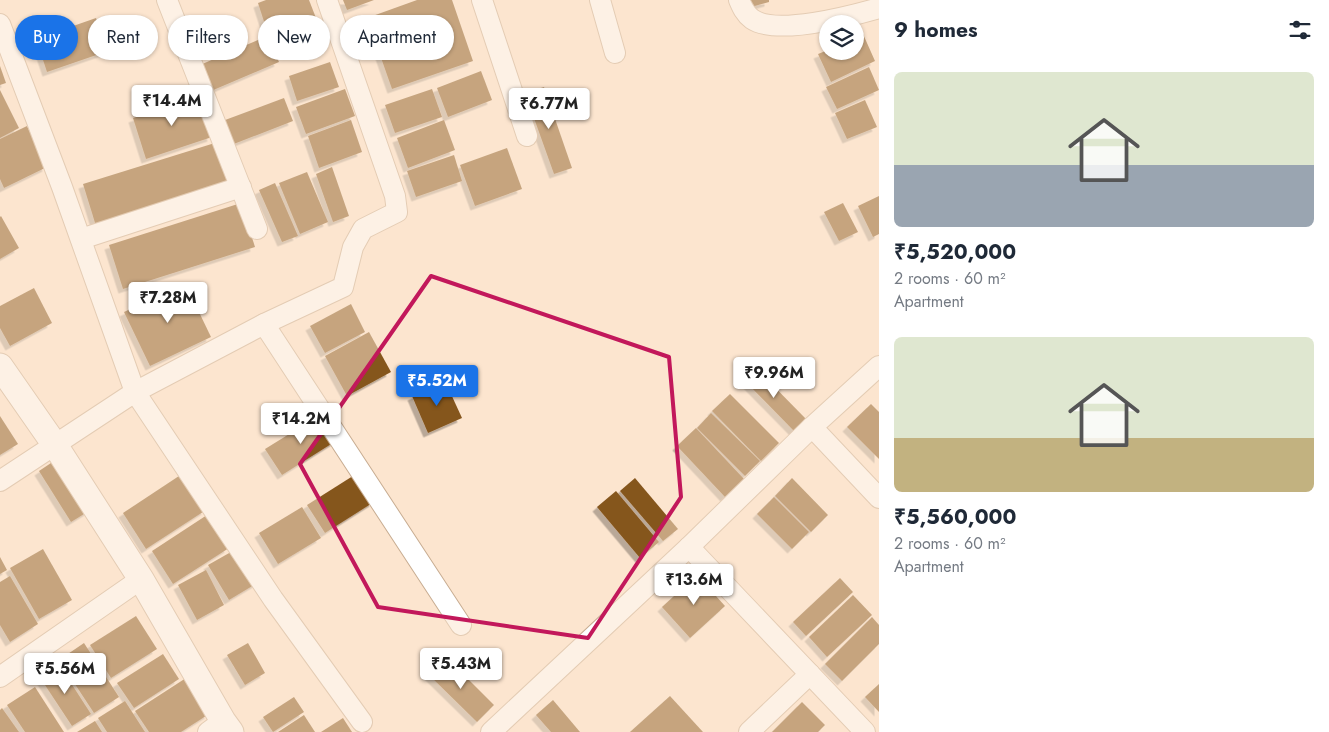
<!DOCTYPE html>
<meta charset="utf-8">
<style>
:root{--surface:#fff;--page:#f2f2f3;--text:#1f2937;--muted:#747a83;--accent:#1a73e8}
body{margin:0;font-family:Jost,sans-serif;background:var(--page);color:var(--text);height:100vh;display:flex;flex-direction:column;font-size:19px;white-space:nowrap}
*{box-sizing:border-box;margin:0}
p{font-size:16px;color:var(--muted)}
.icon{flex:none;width:28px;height:28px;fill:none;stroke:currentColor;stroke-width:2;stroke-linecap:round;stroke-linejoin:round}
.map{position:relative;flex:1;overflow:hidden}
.details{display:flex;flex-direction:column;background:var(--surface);width:450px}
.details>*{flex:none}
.top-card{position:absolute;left:15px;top:15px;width:475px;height:45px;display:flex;gap:10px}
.controls{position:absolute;left:819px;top:15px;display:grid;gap:10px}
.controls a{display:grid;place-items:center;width:45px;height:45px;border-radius:50%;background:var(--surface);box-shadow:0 1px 4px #0004;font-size:25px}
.price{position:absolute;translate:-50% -42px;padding:0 11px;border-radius:5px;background:#fff;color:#222;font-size:16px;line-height:32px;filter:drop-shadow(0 1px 2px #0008)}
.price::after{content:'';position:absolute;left:50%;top:30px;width:15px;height:11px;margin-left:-8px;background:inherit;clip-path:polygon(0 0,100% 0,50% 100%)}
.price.active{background:var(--accent);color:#fff}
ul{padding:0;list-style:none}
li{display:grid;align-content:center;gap:10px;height:265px;padding:0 15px}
li span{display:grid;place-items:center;height:155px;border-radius:8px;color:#555}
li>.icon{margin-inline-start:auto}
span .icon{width:90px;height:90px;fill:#fffc;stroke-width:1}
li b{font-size:21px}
h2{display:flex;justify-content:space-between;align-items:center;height:60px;padding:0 15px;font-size:21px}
.chip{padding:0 18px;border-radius:22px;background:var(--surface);box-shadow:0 1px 4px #0004;font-size:18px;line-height:45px}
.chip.active{background:var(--accent);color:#fff}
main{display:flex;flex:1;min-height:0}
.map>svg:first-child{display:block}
</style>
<main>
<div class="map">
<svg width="879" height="732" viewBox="0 0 879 732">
<defs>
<filter id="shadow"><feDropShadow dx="-4.5" dy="4.5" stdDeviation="0" flood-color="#0004"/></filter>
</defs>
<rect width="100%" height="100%" fill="#fce5cf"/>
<g fill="#85561f" filter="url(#shadow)">
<path d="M266 0H309L316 18 268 34 258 3Z"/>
<path d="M343 0H374L347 10Z"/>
<path d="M417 0H452L473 61 392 89 367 18Z"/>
<path d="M749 0H769V2L751 7Z"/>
<path d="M96 18 108 51 47 72 36 39Z"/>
<path d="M863 34 875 61 831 82 818 54 828 50V51H855V37Z"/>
<path d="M267 36 279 62 211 91 200 65Z"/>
<path d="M330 62 339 87 297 101 289 76Z"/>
<path d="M0 66 6 83 0 85Z"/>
<path d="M869 67 879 90 837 109 826 87Z"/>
<path d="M481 71 492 100 448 117 437 88Z"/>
<path d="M544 87 572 168 554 174 525 93Z"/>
<path d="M345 89 355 116 306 134 296 107Z"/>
<path d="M432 89 442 117 395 133 385 105Z"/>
<path d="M0 90 19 128 0 138Z"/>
<path d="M199 96 212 137 146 159 133 118Z"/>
<path d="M284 98 293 121 226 147 217 123Z"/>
<path d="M865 100 877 127 847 139 835 113Z"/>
<path d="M351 120 362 152 319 168 308 136Z"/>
<path d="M444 120 455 150 408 168 397 138Z"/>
<path d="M27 126 47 167 4 188 0 179V139Z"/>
<path d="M218 142 231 183 96 226 83 184Z"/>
<path d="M507 148 522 189 475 206 460 165Z"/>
<path d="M454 155 462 181 416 197 407 171Z"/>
<path d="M332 167 349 216 333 222 316 174Z"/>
<path d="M307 172 328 222 300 234 279 183Z"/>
<path d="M275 183 298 236 282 242 259 190Z"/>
<path d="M879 196V234L873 237 858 206Z"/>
<path d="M241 203 255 247 123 289 109 245Z"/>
<path d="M843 203 858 232 839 241 824 212Z"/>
<path d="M1 216 19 248 0 259V217Z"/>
<path d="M185 283 211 337 150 366 124 312Z"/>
<path d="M34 288 52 323 10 346 0 328V306Z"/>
<path d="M351 304 365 332 325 353 310 326Z"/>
<path d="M369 332 391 372 347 396 325 356Z"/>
<path d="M755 367 806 419 794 431 743 379Z"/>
<path d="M445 381 462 418 428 433 412 396Z"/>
<path d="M730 394 779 443 761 461 712 411Z"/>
<path d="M871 404 879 412V459L847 427Z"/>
<path d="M711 413 760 461 745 476 697 428Z"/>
<path d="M320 415 336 441 282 475 265 449Z"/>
<path d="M0 416 18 444 0 455Z"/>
<path d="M696 428 744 479 725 497 677 446Z"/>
<path d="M57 459 89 511 71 522 39 471Z"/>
<path d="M182 474 206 510 146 549 123 513Z"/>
<path d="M356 474 374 502 325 533 307 505Z"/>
<path d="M635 478 678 529 663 541 620 491Z"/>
<path d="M792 478 828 515 811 532 775 496Z"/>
<path d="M616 491 659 542 640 558 597 507Z"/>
<path d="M774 497 809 532 792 549 757 514Z"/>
<path d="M302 507 321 538 278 564 259 533Z"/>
<path d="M207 515 229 548 173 584 152 551Z"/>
<path d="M238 548 259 582 229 600 208 565Z"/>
<path d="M43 549 72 600 39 619 10 568Z"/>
<path d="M0 557 7 570 0 574Z"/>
<path d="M206 570 224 605 197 620 178 585Z"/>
<path d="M697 575 725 606 690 638 662 607Z"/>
<path d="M10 576 38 624 10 642 0 625V582Z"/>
<path d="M840 578 853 592 806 636 793 622Z"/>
<path d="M853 595 872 615 827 657 809 637Z"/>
<path d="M136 616 157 649 111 678 90 645Z"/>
<path d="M872 617 879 625V644L842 681 825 664Z"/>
<path d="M84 643 119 697 94 713 59 660Z"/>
<path d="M248 643 265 673 245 685 227 655Z"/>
<path d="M163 654 179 679 134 708 117 683Z"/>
<path d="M446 657 494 705 477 722 429 675Z"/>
<path d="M58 663 91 714 72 726 39 676Z"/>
<path d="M186 678 209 714 181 732H149L135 711Z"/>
<path d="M879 684V712L865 697Z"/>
<path d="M35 687 64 732H25L7 705Z"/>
<path d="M670 696 703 732H630Z"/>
<path d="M294 697 304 712 273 732 263 717Z"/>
<path d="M553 700 580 732H551L536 715Z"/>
<path d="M125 701 145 732H107L98 718Z"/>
<path d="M802 702 825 725 818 732H772Z"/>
<path d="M2 708 19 732H0V710Z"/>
<path d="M304 715 315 732H278Z"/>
<path d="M343 718 352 732H321Z"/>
<path d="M95 721 102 732H77Z"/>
</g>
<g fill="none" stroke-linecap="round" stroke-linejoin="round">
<g stroke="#c8ad92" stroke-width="22">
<g id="minor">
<path d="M167 0 257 229"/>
<path d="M482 0 527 136"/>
<path d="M600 0 615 53"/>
<path d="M739 0C742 7 745 14 752 19 776 36 851 16 879 8"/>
<path d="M0 24 62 187 135 392 273 599 362 722"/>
<path d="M81 239 241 187"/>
<path d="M264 324 343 287 353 247 363 229 397 212 395 196 327 0"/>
<path d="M812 427 879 498"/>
<path d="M0 481 135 392 264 324 461 625"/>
<path d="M689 547 865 732"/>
<path d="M0 677 141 579"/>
<path d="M208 732 223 721"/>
<path d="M491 732 689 547 812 427 879 366"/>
<path d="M749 732 810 674"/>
</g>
</g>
<g stroke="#c8ad92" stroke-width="27">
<path id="tertiary" d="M0 366 55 445 141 579 223 721 231 732"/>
</g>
<use href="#minor" stroke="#fff" stroke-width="20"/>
<use href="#tertiary" stroke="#fff" stroke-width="25"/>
</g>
<path d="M0 0H879V732H0ZM431 276 669 357 681 497 588 638 378 607 300 464Z" fill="#fce5cf" fill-opacity=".55" fill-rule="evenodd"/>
<path fill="none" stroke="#c2185b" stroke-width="4" stroke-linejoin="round" d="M431 276 669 357 681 497 588 638 378 607 300 464Z"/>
</svg>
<div class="controls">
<a><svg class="icon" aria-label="layers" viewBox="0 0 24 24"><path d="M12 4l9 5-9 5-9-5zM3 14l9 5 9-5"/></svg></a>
</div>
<b class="price" style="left:172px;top:127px">₹14.4M</b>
<b class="price" style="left:549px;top:130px">₹6.77M</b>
<b class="price" style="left:168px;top:324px">₹7.28M</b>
<b class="price" style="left:774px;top:399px">₹9.96M</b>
<b class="price active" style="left:437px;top:407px">₹5.52M</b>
<b class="price" style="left:301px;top:445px">₹14.2M</b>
<b class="price" style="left:694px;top:606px">₹13.6M</b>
<b class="price" style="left:461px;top:690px">₹5.43M</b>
<b class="price" style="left:65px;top:695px">₹5.56M</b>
<div class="top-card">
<a class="chip active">Buy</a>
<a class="chip">Rent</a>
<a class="chip">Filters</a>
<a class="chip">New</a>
<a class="chip">Apartment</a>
</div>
</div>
<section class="details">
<h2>9 homes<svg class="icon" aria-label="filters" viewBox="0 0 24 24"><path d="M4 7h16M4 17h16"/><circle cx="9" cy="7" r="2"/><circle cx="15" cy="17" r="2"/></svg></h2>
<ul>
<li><span style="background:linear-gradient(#dfe7d0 60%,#9aa5b1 0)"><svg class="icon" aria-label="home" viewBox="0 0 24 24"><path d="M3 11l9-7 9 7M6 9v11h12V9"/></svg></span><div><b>₹5,520,000</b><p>2 rooms · 60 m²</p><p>Apartment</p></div></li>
<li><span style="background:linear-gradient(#dfe7d0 65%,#c2b280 0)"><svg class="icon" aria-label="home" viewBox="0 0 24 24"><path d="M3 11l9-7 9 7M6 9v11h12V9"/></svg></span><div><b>₹5,560,000</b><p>2 rooms · 60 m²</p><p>Apartment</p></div></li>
</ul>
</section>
</main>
